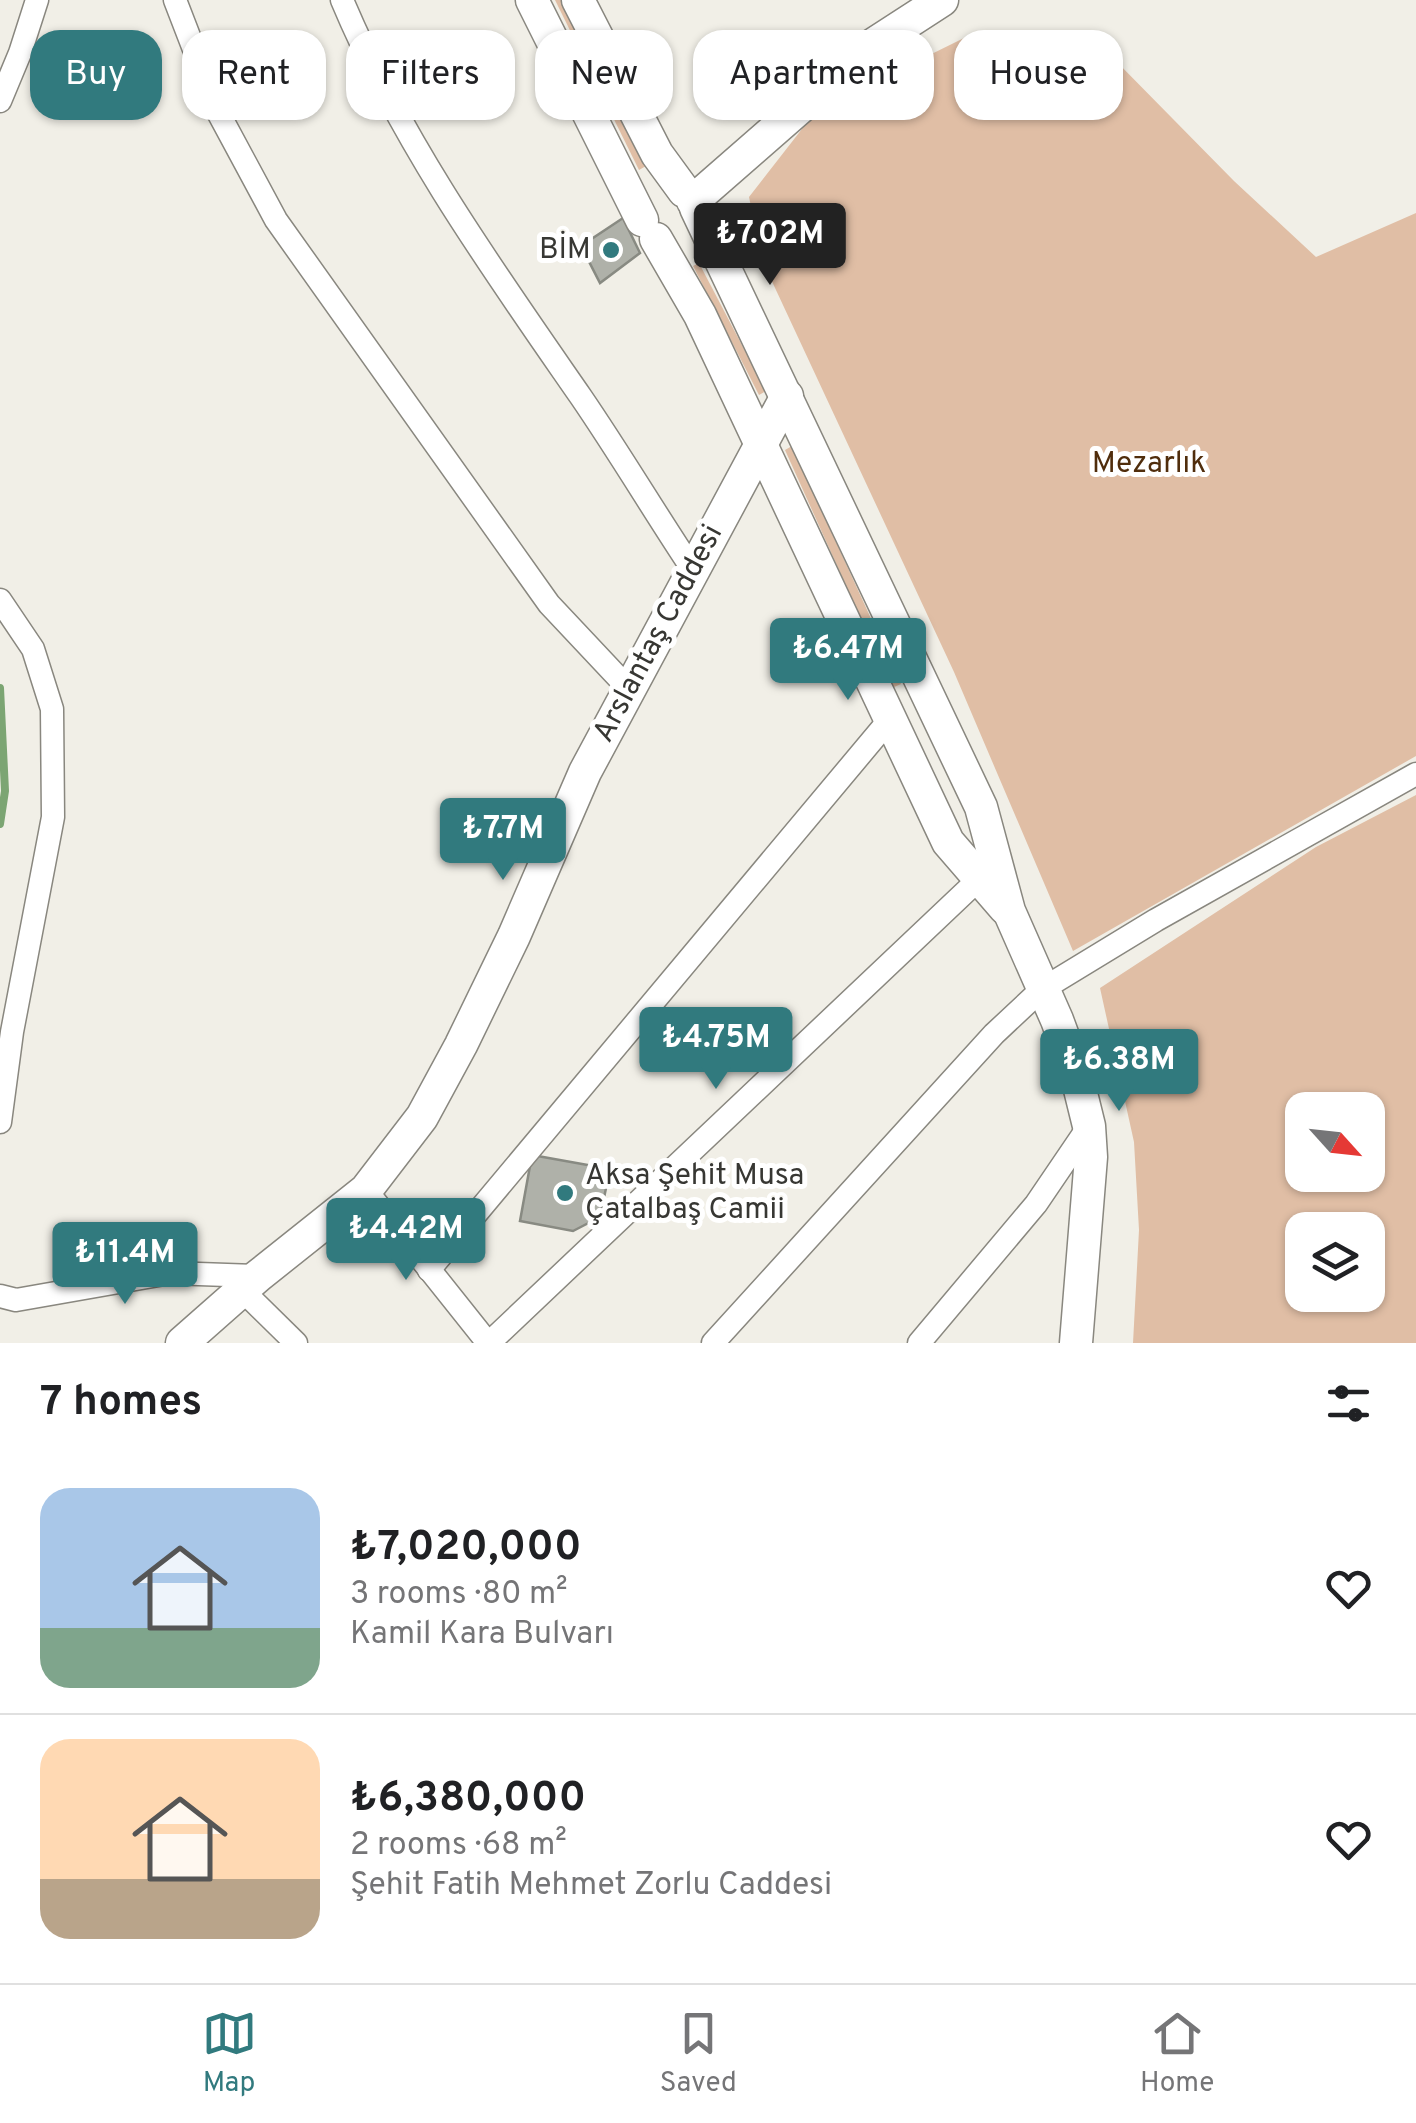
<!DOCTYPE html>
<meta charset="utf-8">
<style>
:root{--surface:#fff;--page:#f6f6f6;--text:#202124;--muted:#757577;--line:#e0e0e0;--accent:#317a7e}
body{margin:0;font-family:Overpass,sans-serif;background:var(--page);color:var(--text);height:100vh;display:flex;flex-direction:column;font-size:38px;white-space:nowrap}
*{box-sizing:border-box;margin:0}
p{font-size:32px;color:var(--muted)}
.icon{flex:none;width:55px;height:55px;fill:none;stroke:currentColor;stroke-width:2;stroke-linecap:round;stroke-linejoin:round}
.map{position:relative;height:1343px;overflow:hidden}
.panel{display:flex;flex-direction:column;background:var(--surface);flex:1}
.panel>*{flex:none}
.top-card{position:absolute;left:30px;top:30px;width:1358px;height:90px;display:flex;gap:20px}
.needle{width:65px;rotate:117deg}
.tools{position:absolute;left:1285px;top:1092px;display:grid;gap:20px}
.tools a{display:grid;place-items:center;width:100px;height:100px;border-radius:20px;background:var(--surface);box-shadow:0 2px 8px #0004;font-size:50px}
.price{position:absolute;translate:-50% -85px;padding:0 22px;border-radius:10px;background:var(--accent);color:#fff;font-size:32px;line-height:65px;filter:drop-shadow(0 2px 5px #0008)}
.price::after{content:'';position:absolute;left:50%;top:60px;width:30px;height:22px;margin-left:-15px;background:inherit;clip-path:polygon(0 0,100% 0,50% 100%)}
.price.active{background:#222;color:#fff}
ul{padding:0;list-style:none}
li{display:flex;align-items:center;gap:30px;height:250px;padding:0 40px}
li+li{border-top:2px solid var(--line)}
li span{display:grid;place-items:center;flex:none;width:280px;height:200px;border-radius:30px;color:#555}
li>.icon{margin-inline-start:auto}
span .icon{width:120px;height:120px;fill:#fffc;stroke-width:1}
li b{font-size:42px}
h2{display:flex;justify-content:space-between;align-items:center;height:120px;padding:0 40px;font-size:42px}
.pill{padding:0 35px;border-radius:30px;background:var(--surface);box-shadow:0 2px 8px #0004;font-size:35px;line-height:90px}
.pill.active{background:var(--accent);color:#fff}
.tabs{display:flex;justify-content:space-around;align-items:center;height:140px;border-top:2px solid var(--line);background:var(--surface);font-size:28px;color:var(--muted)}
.tabs a{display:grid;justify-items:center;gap:5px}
.tabs .active{color:var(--accent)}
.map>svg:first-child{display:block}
</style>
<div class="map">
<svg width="1416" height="1343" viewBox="0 0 1416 1343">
<rect width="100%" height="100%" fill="#f1efe7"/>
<g fill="#e0bea5" fill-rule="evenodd">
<path d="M555 0H565L646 166 639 170Z"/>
<path d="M964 38 1032 75 1111 56 1234 181 1316 257 1416 213V756L1073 951 954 672 762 260 749 197 816 111Z"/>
<path d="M699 263 766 391 759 395 693 266Z"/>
<path d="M792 446 901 684 892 688 785 450Z"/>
<path d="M1416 795V1343H1133L1139 1230 1134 1142 1100 988 1316 847ZM1302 1110H1368V1175H1302ZM1302 1230H1368V1295H1302Z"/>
</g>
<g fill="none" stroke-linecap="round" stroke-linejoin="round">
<path stroke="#7ca573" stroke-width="8" d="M0 688 5 791 0 824"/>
</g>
<g fill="#afb1a9" stroke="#888a82" stroke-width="2.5">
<path d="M623 218 640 253 600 283 581 246Z"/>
<path d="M532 1155 610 1169 600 1217 573 1231 520 1221Z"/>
</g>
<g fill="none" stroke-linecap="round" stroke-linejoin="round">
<g stroke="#89877f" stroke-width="25">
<g id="street">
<path d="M175 0 219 114 276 220 549 604 628 688"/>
<path d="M342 0C402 143 493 270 581 397 620 454 655 513 693 570"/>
<path d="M0 101 20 53 37 0"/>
<path d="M0 600 33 649 52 709 53 817 12 1032 0 1122"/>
<path d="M366 1190 488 1343"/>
<path d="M429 1270 890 719"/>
<path d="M242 1290 296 1343"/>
<path d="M0 1296 16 1300 170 1273 258 1276"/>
<path d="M489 1343 979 879"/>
<path d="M713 1343 994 1034 1041 990 1156 920 1416 774"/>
<path d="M919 1343 1036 1204 1089 1126"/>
</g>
</g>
<g stroke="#89877f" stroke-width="35">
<g id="secondary">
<path d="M532 0 642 220"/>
<path d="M578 0 657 154 684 191"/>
<path d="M693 201 868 48 942 0"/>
<path d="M696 208 981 807 1009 911 1057 1020 1075 1069 1089 1126 1091 1157 1076 1343"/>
<path d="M656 239 700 315 948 842 1005 908"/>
<path d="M182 1343 258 1276 366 1190 422 1117 461 1045 514 936 585 772 787 396"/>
</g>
</g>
<use href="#street" stroke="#fff" stroke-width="22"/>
<use href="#secondary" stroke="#fff" stroke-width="32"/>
</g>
<g fill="#317a7e" stroke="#fff" stroke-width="4">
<circle cx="611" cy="250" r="10"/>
<circle cx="565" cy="1193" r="10"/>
</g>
<g text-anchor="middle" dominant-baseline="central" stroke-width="10" stroke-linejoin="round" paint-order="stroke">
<g font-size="30" fill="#373733" stroke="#fff" text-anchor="end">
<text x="591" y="250">BİM</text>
<text x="585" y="1176" text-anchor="start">Aksa Şehit Musa<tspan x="585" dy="34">Çatalbaş Camii</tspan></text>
</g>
<g font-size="30" fill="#502d0c" stroke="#fff">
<text x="1149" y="464">Mezarlık</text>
</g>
<g font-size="30" fill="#373733" stroke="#fff">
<text transform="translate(659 634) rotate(-62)">Arslantaş Caddesi</text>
</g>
</g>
</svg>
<div class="tools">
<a><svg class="needle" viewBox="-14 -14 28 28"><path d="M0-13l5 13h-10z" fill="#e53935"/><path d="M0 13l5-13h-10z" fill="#757577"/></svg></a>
<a><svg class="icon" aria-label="layers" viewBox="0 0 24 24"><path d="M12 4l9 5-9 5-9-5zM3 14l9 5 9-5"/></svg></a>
</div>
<b class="price active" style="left:770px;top:288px">₺7.02M</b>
<b class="price" style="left:848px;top:703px">₺6.47M</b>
<b class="price" style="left:503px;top:883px">₺7.7M</b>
<b class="price" style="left:716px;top:1092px">₺4.75M</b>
<b class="price" style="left:1119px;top:1114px">₺6.38M</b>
<b class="price" style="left:406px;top:1283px">₺4.42M</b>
<b class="price" style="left:125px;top:1307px">₺11.4M</b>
<div class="top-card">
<a class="pill active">Buy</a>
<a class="pill">Rent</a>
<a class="pill">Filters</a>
<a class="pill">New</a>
<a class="pill">Apartment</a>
<a class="pill">House</a>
</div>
</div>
<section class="panel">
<h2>7 homes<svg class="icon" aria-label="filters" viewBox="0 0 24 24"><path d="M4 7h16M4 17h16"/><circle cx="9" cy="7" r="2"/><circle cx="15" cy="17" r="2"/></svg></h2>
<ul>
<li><span style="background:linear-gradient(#a9c7e8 70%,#7fa58c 0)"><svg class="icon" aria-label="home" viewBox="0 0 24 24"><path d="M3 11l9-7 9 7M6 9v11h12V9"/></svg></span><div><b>₺7,020,000</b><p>3 rooms · 80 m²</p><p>Kamil Kara Bulvarı</p></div><svg class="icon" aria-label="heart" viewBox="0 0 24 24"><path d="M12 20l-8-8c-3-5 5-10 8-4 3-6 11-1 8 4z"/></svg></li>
<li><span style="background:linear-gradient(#ffd9b3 70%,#b9a48a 0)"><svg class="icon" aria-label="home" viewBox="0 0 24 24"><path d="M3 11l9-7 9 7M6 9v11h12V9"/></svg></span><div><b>₺6,380,000</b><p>2 rooms · 68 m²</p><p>Şehit Fatih Mehmet Zorlu Caddesi</p></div><svg class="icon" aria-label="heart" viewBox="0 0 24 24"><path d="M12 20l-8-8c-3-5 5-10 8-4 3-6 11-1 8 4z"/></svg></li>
</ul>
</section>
<nav class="tabs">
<a class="active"><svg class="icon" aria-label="map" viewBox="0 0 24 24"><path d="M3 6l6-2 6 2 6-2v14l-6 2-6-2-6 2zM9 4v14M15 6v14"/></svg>Map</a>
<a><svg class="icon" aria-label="saved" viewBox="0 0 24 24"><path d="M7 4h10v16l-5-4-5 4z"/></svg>Saved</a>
<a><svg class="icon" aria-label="home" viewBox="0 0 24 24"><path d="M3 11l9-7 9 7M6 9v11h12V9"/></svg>Home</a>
</nav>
